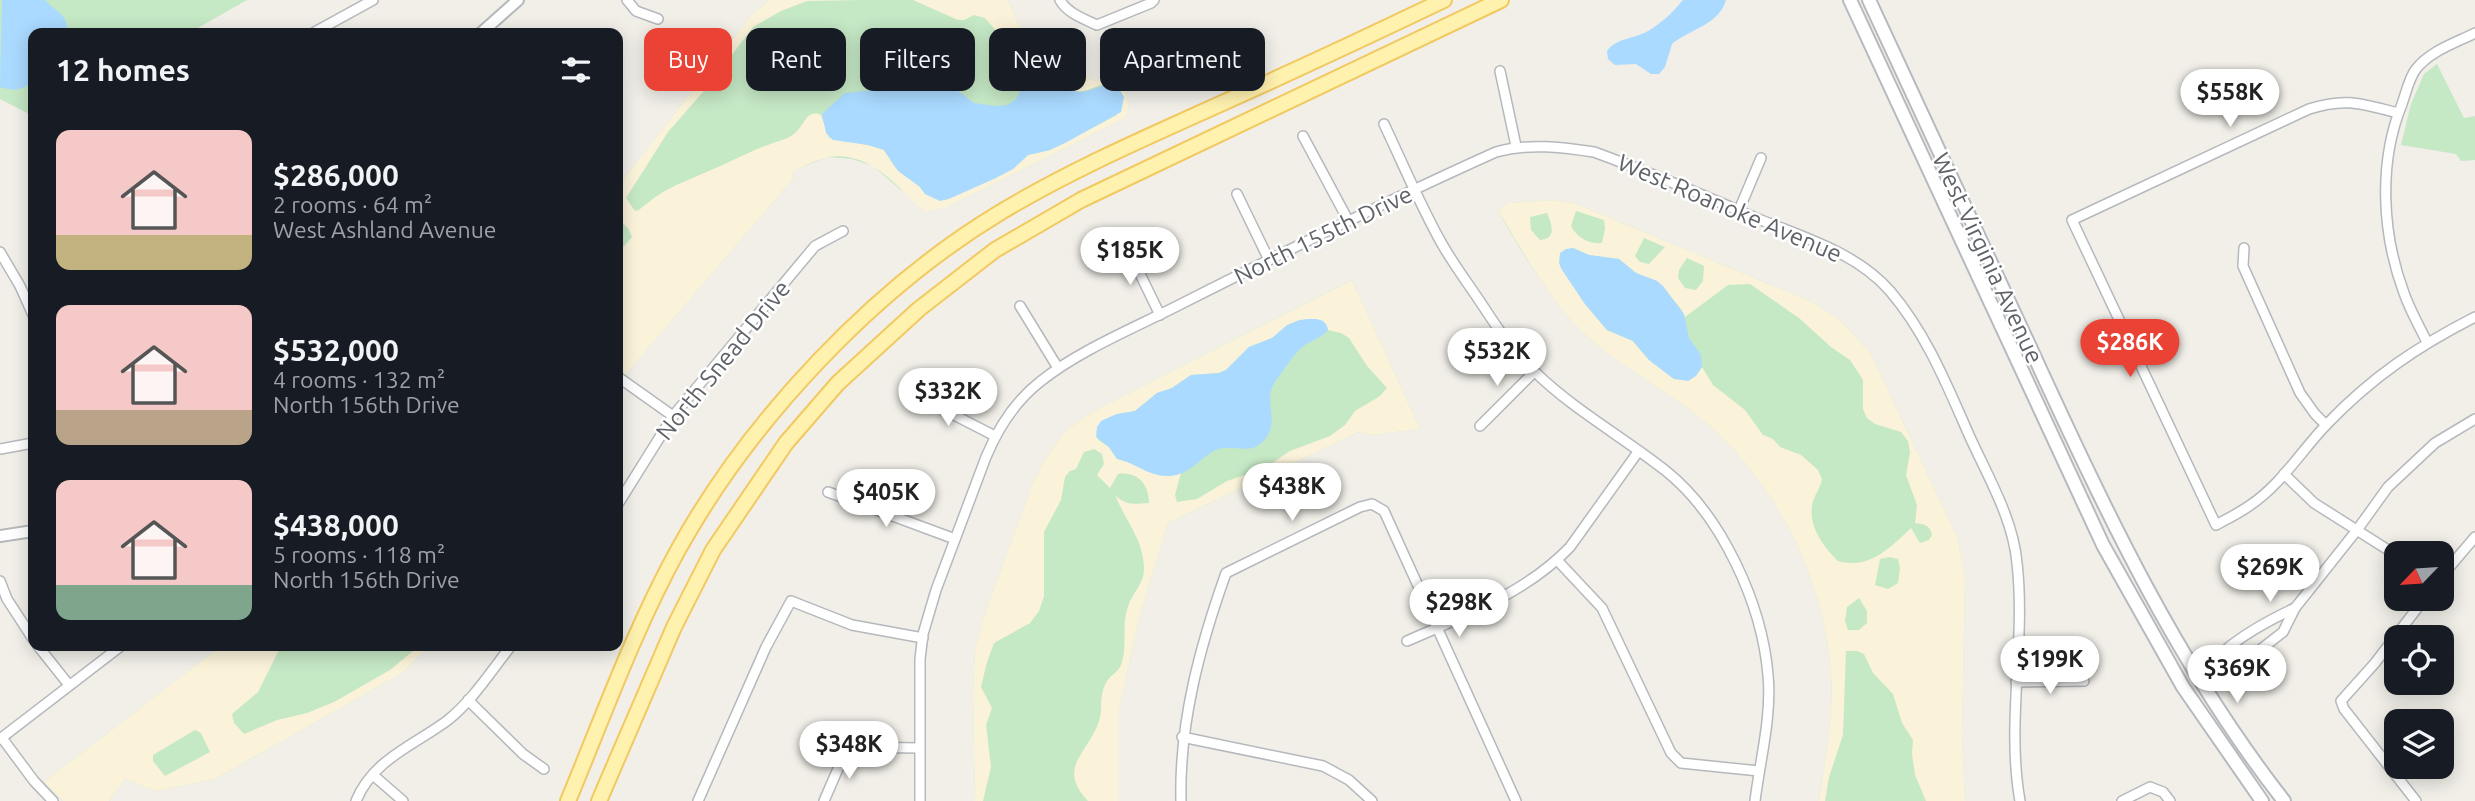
<!DOCTYPE html>
<meta charset="utf-8">
<style>
:root{--surface:#171b24;--page:#20242c;--text:#f1f3f6;--muted:#9ea1a6;--accent:#ea4335}
body{margin:0;font-family:Ubuntu,sans-serif;background:var(--page);color:var(--text);height:100vh;display:flex;flex-direction:column;font-size:26px;white-space:nowrap}
*{box-sizing:border-box;margin:0}
p{font-size:23px;color:var(--muted)}
.icon{flex:none;width:38px;height:38px;fill:none;stroke:currentColor;stroke-width:2;stroke-linecap:round;stroke-linejoin:round}
.map{position:relative;flex:1;overflow:hidden}
.side{position:absolute;left:28px;top:28px;width:595px;height:623px;display:flex;flex-direction:column;background:var(--surface);border-radius:14px;box-shadow:0 4px 18px #0003}
.side>*{flex:none}
.top-card{position:absolute;left:644px;top:28px;width:665px;height:63px;display:flex;gap:14px}
.needle{width:46px;rotate:245deg}
.fabs{position:absolute;left:2384px;top:541px;display:grid;gap:14px}
.fabs a{display:grid;place-items:center;width:70px;height:70px;border-radius:14px;background:var(--surface);box-shadow:0 4px 18px #0003;font-size:35px}
.price{position:absolute;translate:-50% -60px;padding:0 16px;border-radius:24px;background:#fff;color:#222;font-size:23px;line-height:46px;filter:drop-shadow(0 2px 4px #0008)}
.price::after{content:'';position:absolute;left:50%;top:42px;width:21px;height:16px;margin-left:-10px;background:inherit;clip-path:polygon(0 0,100% 0,50% 100%)}
.price.selected{background:var(--accent);color:#fff}
ul{padding:0;list-style:none}
li{display:flex;align-items:center;gap:21px;height:175px;padding:0 28px}
li span{display:grid;place-items:center;flex:none;width:196px;height:140px;border-radius:14px;color:#555}
li>.icon{margin-inline-start:auto}
span .icon{width:84px;height:84px;fill:#fffc;stroke-width:1}
li b{font-size:30px}
h2{display:flex;justify-content:space-between;align-items:center;height:84px;padding:0 28px;font-size:30px}
.tag{padding:0 24px;border-radius:14px;background:var(--surface);box-shadow:0 4px 18px #0003;font-size:24px;line-height:63px}
.tag.selected{background:var(--accent);color:#fff}
.map>svg:first-child{display:block}
</style>
<div class="map">
<svg width="2475" height="801" viewBox="0 0 2475 801">
<rect width="100%" height="100%" fill="#f1efe8"/>
<g fill="#c5e8c5">
<path d="M0 0H247L189 33H33V116L0 99Z"/>
<path d="M769 0H1008L1018 23 1035 46 1094 81 1113 74C1123 87 1134 102 1125 118L947 207 901 190 873 166 852 159 827 157 793 171 792 180 626 374 618 368V186L751 16Z"/>
<path d="M2437 64 2464 118 2475 116V160L2461 161 2456 154 2401 145 2411 104 2424 74Z"/>
<path d="M1553 200 1574 203 1812 302 1840 320 1871 354 1957 537 1965 577 1962 736 1965 801H1819C1825 760 1834 716 1831 674 1825 577 1774 478 1698 416 1664 389 1624 368 1590 339 1558 311 1518 248 1498 210L1509 203Z"/>
<path d="M1352 280 1420 429 1370 435 1358 432 1168 523 1139 618 1118 713V801H975L973 694 975 649 984 616 1033 483 1042 465 1054 446 1068 429 1092 412Z"/>
<path d="M221 646H429L402 673 215 779 156 791 125 779 109 801H63L44 782Z"/>
</g>
<g fill="#fbf3d9" fill-rule="evenodd">
<path d="M769 0H862L807 1 781 11 753 27 710 84 668 132 626 198 635 211 639 210C665 188 675 186 704 173 730 163 753 149 779 141 786 139 793 136 798 130 805 122 808 109 821 115L829 138 868 145 884 150 894 166 920 187 925 194 946 200 1013 169 1028 155 1050 150 1117 115 1122 93 1117 86C1114 85 1110 84 1106 84 1095 85 1084 95 1073 90 1054 83 1063 63 1037 57L1029 61 1018 42 998 33 985 18 974 15 964 20H958L913 0H1008L1018 23 1035 46 1094 81 1113 74C1123 87 1134 102 1125 118L947 207 925 212C897 187 871 151 829 157 817 159 804 167 793 171L792 180 626 374 618 368V253L632 237 628 228 618 218V186L751 16Z"/>
<path d="M1553 200 1574 203 1812 302 1840 320 1871 354 1957 537 1965 577 1962 736 1965 801H1926L1915 775 1912 754 1913 740 1902 723 1893 694 1873 673 1864 654 1857 651H1846L1843 735 1829 777 1825 801H1819C1825 760 1834 716 1831 674 1825 577 1774 478 1698 416 1664 389 1624 368 1590 339 1554 308 1522 251 1498 210L1509 203ZM1576 211 1604 220 1605 229 1602 243C1590 245 1576 237 1571 226ZM1547 213C1552 224 1557 239 1540 240L1531 230 1530 217ZM1644 238 1665 247 1649 264 1640 262 1635 256ZM1573 248 1589 255 1619 259 1636 273 1657 281 1681 309 1685 317 1728 285 1750 284 1799 318 1831 347 1850 360 1863 380V409L1867 418 1875 424 1901 432 1908 441 1910 453 1906 475 1917 505 1915 523C1924 524 1930 525 1932 535L1929 540 1920 543 1911 528C1890 548 1869 570 1838 561 1824 547 1809 528 1812 506 1813 497 1820 489 1822 479L1818 470 1801 455 1780 447 1773 439 1763 435 1745 410 1713 385 1702 367 1690 380 1674 379 1649 360 1633 341 1607 330 1585 304 1560 266 1563 251ZM1687 258 1704 266 1703 281 1696 290 1685 288 1678 278 1679 270ZM1890 557 1898 559 1900 568 1898 583 1888 589 1875 585 1880 559ZM1859 598 1867 611V623L1859 630H1848L1845 621 1847 607Z"/>
<path d="M1352 280 1420 429 1370 435 1358 432 1168 523 1139 618 1118 713V801H1088C1056 767 1088 754 1099 721 1103 710 1099 697 1105 685 1108 676 1118 673 1121 665 1128 646 1121 626 1128 607 1132 593 1144 584 1144 569 1144 540 1125 520 1115 495 1126 506 1135 504 1149 503 1149 484 1137 471 1118 474L1110 488 1097 475 1104 464 1102 454 1094 449 1084 452 1076 469 1070 471 1065 477 1061 500 1044 532V596L1039 611 1030 623 994 643 987 662 981 687 992 708 986 725 991 767 983 801H975L973 694 975 649 984 616 1033 483 1042 465 1054 446 1068 429 1092 412ZM1308 319C1318 320 1326 319 1328 330L1341 333 1349 338 1367 366 1387 388 1380 396 1355 411 1345 425 1330 436 1290 451 1265 468 1227 481 1197 499 1177 502 1175 495 1181 473C1156 482 1140 463 1117 459L1109 447 1098 440 1101 421 1117 414 1135 411 1157 393 1172 388 1191 375 1219 373 1226 370 1249 347 1272 338 1296 321Z"/>
<path d="M221 646H281L258 692 232 714 234 723 244 734 277 720 307 713 334 702 390 670 419 646H429L402 673 215 779 156 791 125 779 109 801H63L44 782ZM195 730 201 733 210 752 165 776 153 761V755Z"/>
</g>
<g fill="#aadaff">
<path d="M2 0H45C55 11 70 16 67 33H33V79C27 91 12 91 0 87Z"/>
<path d="M1683 0H1726C1719 25 1690 29 1672 44L1665 67 1659 74H1651L1636 64 1615 65 1608 59 1607 51C1616 38 1634 39 1648 31 1662 23 1672 13 1683 0Z"/>
<path d="M1037 57C1059 59 1055 84 1073 91 1088 96 1102 81 1117 86L1124 97 1121 112 1067 142 1050 150 1028 155 1013 169 996 178 951 198 940 201 925 194 920 187 898 171 884 150 868 145 833 140 826 133 822 114 845 93 894 88 908 90 933 84 954 88 974 103 996 106 1007 105 1015 100 1020 92 1027 63Z"/>
<path d="M1573 248 1589 255 1619 259 1636 273 1657 281 1663 286 1684 314 1689 338 1701 355 1702 367 1696 376 1688 381 1674 379 1649 360 1633 341 1607 330 1585 304 1562 270 1559 263 1560 253 1566 249Z"/>
<path d="M1300 320C1311 319 1326 316 1328 330 1321 338 1310 341 1301 348 1291 358 1283 371 1275 382 1263 399 1278 418 1268 435 1253 458 1238 444 1219 449 1203 453 1191 477 1167 476 1148 476 1136 463 1117 459L1109 447 1096 437 1097 427 1101 421 1117 414 1135 411 1157 393 1172 388 1191 375 1219 373 1226 370 1249 347 1272 338 1287 325Z"/>
</g>
<g fill="none" stroke-linecap="round" stroke-linejoin="round">
<g stroke="#b5b8bc" stroke-width="12">
<g id="minor">
<path d="M627 0 636 11 658 19"/>
<path d="M1060 0C1067 13 1084 19 1097 25L1151 3 1154 0"/>
<path d="M313 33 373 0"/>
<path d="M1500 71 1516 146"/>
<path d="M2398 113C2362 104 2346 97 2309 109L2072 220 2216 525C2227 519 2239 513 2249 506 2281 485 2301 451 2327 424 2372 377 2418 346 2475 317"/>
<path d="M1384 124C1403 164 1420 205 1442 244 1454 265 1469 285 1483 306 1498 329 1514 353 1535 372 1574 410 1623 437 1666 471 1722 516 1762 604 1768 675 1772 716 1760 760 1755 801"/>
<path d="M1303 136 1348 220"/>
<path d="M1237 194 1269 260"/>
<path d="M1739 210 1761 158"/>
<path d="M1126 245 1160 315"/>
<path d="M2244 248 2243 266 2300 393 2315 414 2326 425"/>
<path d="M0 252 20 286 33 315"/>
<path d="M1020 306 1058 368"/>
<path d="M2427 342C2419 326 2410 310 2404 293 2382 234 2378 163 2402 104 2406 93 2409 78 2416 69 2430 51 2455 43 2475 33"/>
<path d="M618 377 673 416"/>
<path d="M915 395 995 436"/>
<path d="M1480 426 1534 372"/>
<path d="M0 449 33 443"/>
<path d="M2284 474 2314 503 2396 555"/>
<path d="M828 492 955 539"/>
<path d="M618 504 673 416 815 246 843 231"/>
<path d="M1557 560 1602 608 1671 753 1681 763 1759 771"/>
<path d="M2441 577 2475 537"/>
<path d="M0 581 7 599 33 639"/>
<path d="M1407 641C1464 616 1526 593 1570 547L1638 452"/>
<path d="M38 646 69 685"/>
<path d="M2200 679 2218 677 2252 656 2283 632 2295 608 2357 530 2388 487 2435 443 2475 419"/>
<path d="M2200 679C2217 648 2263 623 2295 608"/>
<path d="M2016 682 2084 681"/>
<path d="M468 700 523 754 544 769"/>
<path d="M1182 737 1323 766 1349 780 1372 801"/>
<path d="M2 738 34 781 53 801"/>
<path d="M0 739 121 646"/>
<path d="M373 775 403 801"/>
<path d="M356 801C373 759 415 745 448 720 473 700 491 671 511 646"/>
<path d="M698 801 766 647 791 601 852 625 923 638"/>
<path d="M824 801 844 755 851 747 919 748"/>
<path d="M920 801V659L923 634 936 590 986 457C998 428 1015 401 1041 381 1081 349 1139 326 1185 302 1288 250 1391 199 1496 152 1529 143 1561 147 1594 152 1649 172 1703 195 1756 218 1802 237 1856 252 1890 291 1926 333 1947 385 1969 435 1987 475 2013 518 2017 563 2026 642 2006 722 2020 801"/>
<path d="M1181 801C1179 723 1200 646 1226 573L1360 507 1372 504 1384 511 1516 801"/>
<path d="M2122 801 2150 787 2163 792 2170 801"/>
<path d="M2416 801 2344 709 2341 701 2375 663 2425 598"/>
</g>
</g>
<g stroke="#b5b8bc" stroke-width="14">
<g id="tertiary">
<path d="M481 33 518 0"/>
<path d="M0 536 33 531"/>
</g>
</g>
<g stroke="#b6babf" stroke-width="16">
<g id="secondary">
<path d="M1850 0 2103 545 2183 687 2262 801"/>
<path d="M1869 0C1924 120 1980 240 2036 360 2108 516 2177 664 2284 801"/>
</g>
</g>
<g stroke="#f2c960" stroke-width="18">
<g id="primary">
<path d="M568 801C603 717 634 630 678 550 750 420 873 289 1001 212 1071 170 1145 138 1218 105 1294 71 1369 36 1444 0"/>
<path d="M599 801 674 627 713 550 786 443 838 383 919 309 995 250 1081 200 1501 0"/>
</g>
</g>
<use href="#minor" stroke="#fff" stroke-width="9"/>
<use href="#tertiary" stroke="#fff" stroke-width="10"/>
<use href="#secondary" stroke="#fff" stroke-width="12"/>
<use href="#primary" stroke="#fff2af" stroke-width="14"/>
</g>
<g text-anchor="middle" dominant-baseline="central" stroke-width="5" stroke-linejoin="round" paint-order="stroke">
<g font-size="24" fill="#5f6368" stroke="#fff">
<text transform="translate(1730 208) rotate(23)">West Roanoke Avenue</text>
<text transform="translate(1323 235) rotate(-26)">North 155th Drive</text>
<text transform="translate(1988 258) rotate(65)">West Virginia Avenue</text>
<text transform="translate(723 360) rotate(-51)">North Snead Drive</text>
</g>
</g>
</svg>
<div class="fabs">
<a><svg class="needle" viewBox="-14 -14 28 28"><path d="M0-13l5 13h-10z" fill="#e53935"/><path d="M0 13l5-13h-10z" fill="#9ea1a6"/></svg></a>
<a><svg class="icon" aria-label="locate" viewBox="0 0 24 24"><circle cx="12" cy="12" r="6"/><path d="M12 2v4M12 18v4M2 12h4M18 12h4"/></svg></a>
<a><svg class="icon" aria-label="layers" viewBox="0 0 24 24"><path d="M12 4l9 5-9 5-9-5zM3 14l9 5 9-5"/></svg></a>
</div>
<b class="price" style="left:2230px;top:129px">$558K</b>
<b class="price" style="left:1130px;top:287px">$185K</b>
<b class="price selected" style="left:2130px;top:379px">$286K</b>
<b class="price" style="left:1497px;top:388px">$532K</b>
<b class="price" style="left:948px;top:428px">$332K</b>
<b class="price" style="left:1292px;top:523px">$438K</b>
<b class="price" style="left:886px;top:529px">$405K</b>
<b class="price" style="left:2270px;top:604px">$269K</b>
<b class="price" style="left:1459px;top:639px">$298K</b>
<b class="price" style="left:2050px;top:696px">$199K</b>
<b class="price" style="left:2237px;top:705px">$369K</b>
<b class="price" style="left:849px;top:781px">$348K</b>
<div class="top-card">
<a class="tag selected">Buy</a>
<a class="tag">Rent</a>
<a class="tag">Filters</a>
<a class="tag">New</a>
<a class="tag">Apartment</a>
</div>
<section class="side">
<h2>12 homes<svg class="icon" aria-label="filters" viewBox="0 0 24 24"><path d="M4 7h16M4 17h16"/><circle cx="9" cy="7" r="2"/><circle cx="15" cy="17" r="2"/></svg></h2>
<ul>
<li><span style="background:linear-gradient(#f6c9c9 75%,#c2b280 0)"><svg class="icon" aria-label="home" viewBox="0 0 24 24"><path d="M3 11l9-7 9 7M6 9v11h12V9"/></svg></span><div><b>$286,000</b><p>2 rooms · 64 m²</p><p>West Ashland Avenue</p></div></li>
<li><span style="background:linear-gradient(#f6c9c9 75%,#b9a48a 0)"><svg class="icon" aria-label="home" viewBox="0 0 24 24"><path d="M3 11l9-7 9 7M6 9v11h12V9"/></svg></span><div><b>$532,000</b><p>4 rooms · 132 m²</p><p>North 156th Drive</p></div></li>
<li><span style="background:linear-gradient(#f6c9c9 75%,#7fa58c 0)"><svg class="icon" aria-label="home" viewBox="0 0 24 24"><path d="M3 11l9-7 9 7M6 9v11h12V9"/></svg></span><div><b>$438,000</b><p>5 rooms · 118 m²</p><p>North 156th Drive</p></div></li>
</ul>
</section>
</div>
